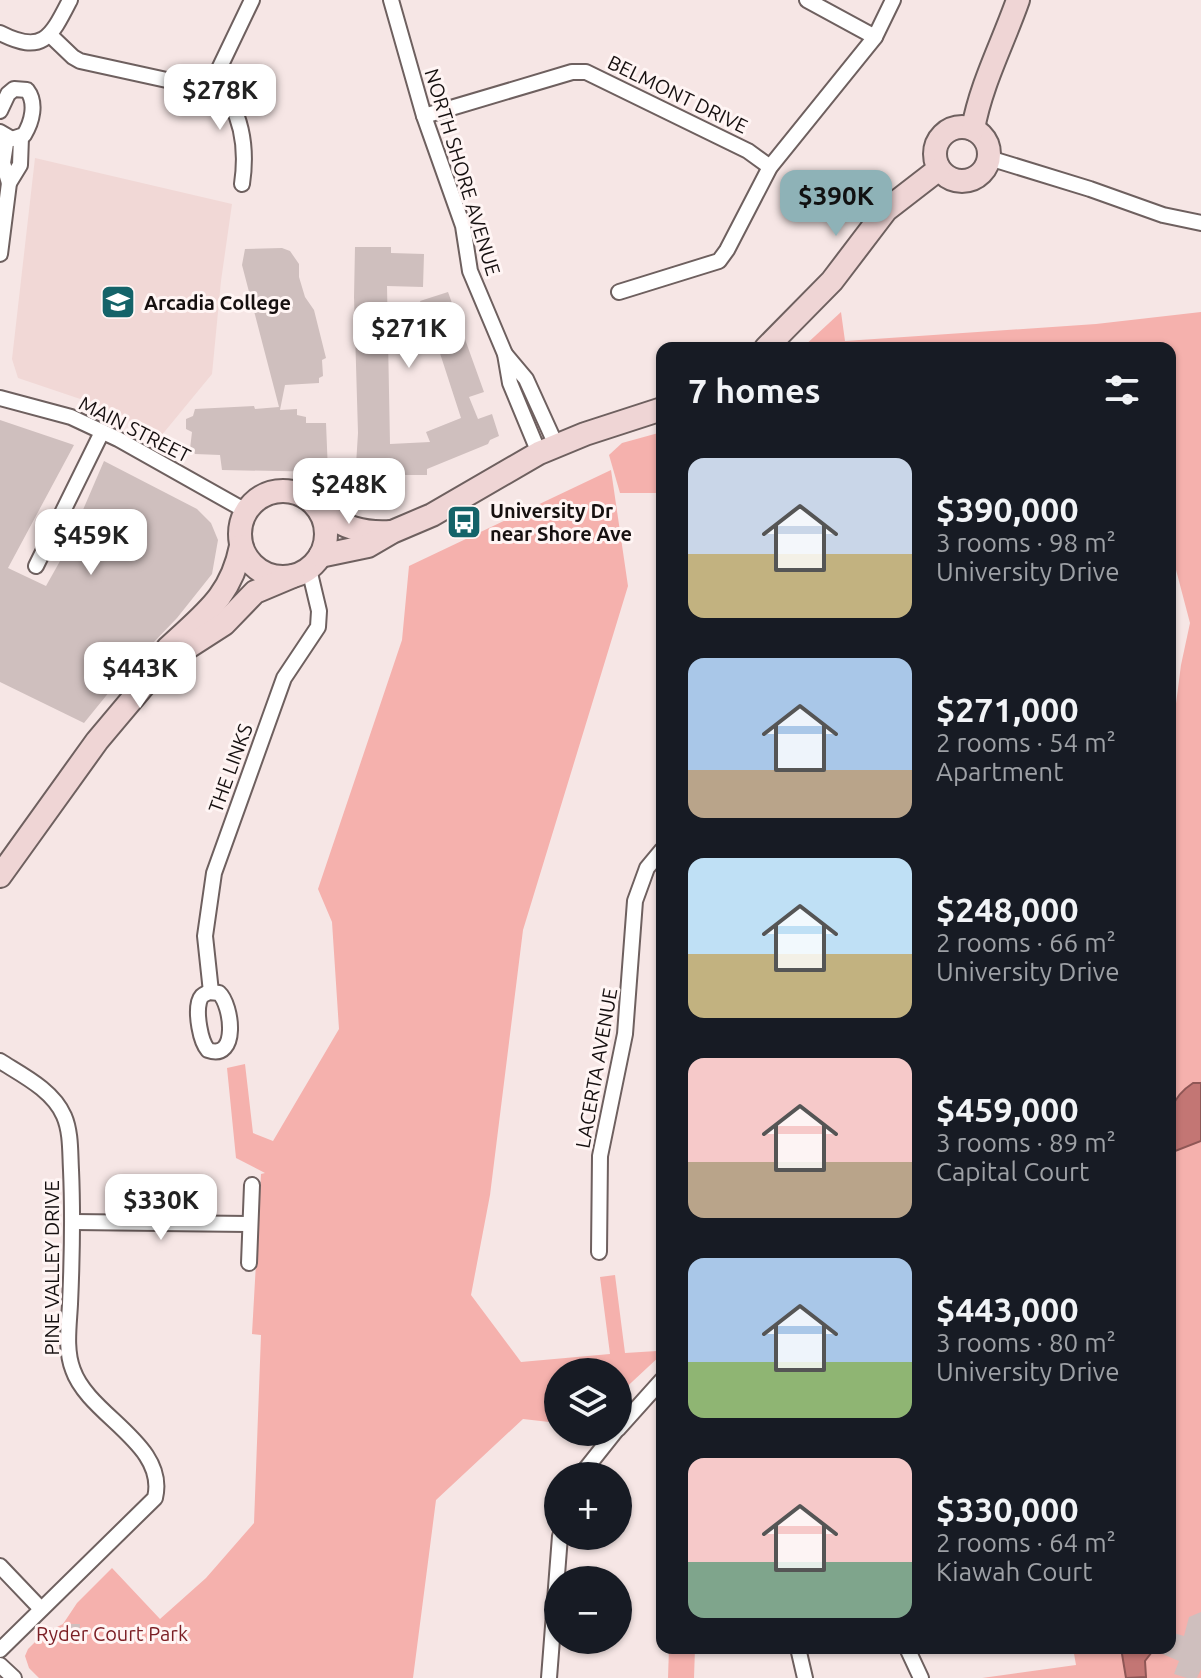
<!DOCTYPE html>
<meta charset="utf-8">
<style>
:root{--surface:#171b24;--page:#20242c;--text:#f1f3f6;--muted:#9ea1a6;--accent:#8eb2b7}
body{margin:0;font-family:Ubuntu,sans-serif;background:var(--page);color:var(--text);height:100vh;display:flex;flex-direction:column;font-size:30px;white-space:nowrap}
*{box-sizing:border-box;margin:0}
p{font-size:26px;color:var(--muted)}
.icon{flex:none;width:44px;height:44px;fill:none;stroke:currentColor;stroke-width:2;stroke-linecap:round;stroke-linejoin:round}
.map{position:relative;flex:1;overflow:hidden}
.side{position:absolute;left:656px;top:342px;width:520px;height:1312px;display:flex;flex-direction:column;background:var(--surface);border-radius:16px;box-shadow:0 2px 6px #0004}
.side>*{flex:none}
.controls{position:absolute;left:544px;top:1358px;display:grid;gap:16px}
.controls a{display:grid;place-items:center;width:88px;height:88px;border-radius:50%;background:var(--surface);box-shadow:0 2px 6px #0004;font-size:40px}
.price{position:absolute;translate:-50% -68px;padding:0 18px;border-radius:16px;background:#fff;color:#222;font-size:26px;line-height:52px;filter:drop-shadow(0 2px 4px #0008)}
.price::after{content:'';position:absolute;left:50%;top:48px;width:24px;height:18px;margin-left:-12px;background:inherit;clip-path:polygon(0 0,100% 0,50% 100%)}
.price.on{background:var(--accent);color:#111}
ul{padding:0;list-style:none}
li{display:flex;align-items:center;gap:24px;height:200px;padding:0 32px}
li span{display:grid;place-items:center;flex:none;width:224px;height:160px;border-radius:16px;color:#555}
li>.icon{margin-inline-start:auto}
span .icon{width:96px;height:96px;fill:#fffc;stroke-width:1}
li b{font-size:34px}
h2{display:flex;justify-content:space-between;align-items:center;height:96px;padding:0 32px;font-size:34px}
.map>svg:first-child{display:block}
</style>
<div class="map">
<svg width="1201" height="1678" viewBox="0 0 1201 1678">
<rect width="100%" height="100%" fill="#f6e6e5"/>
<path fill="#f1d8d6" d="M35 158 232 204 221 281 212 374 161 436 98 405 18 378 12 359Z"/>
<g fill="#f5b1ad">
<path d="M841 312 845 341 1096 324 1201 312V1678H982L1076 1665 1073 1648H1170V750L1181 665 1190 623 1175 566 1170 563V348H802Z"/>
<path d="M662 432V493H620L609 455 622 443Z"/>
<path d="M611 470 628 586 523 930 490 1195 471 1295 521 1362 610 1354 600 1277 615 1275 625 1353 657 1351 662 1354 618 1395V1372H558V1423L523 1419 436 1500 413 1678H39L29 1668 25 1656 28 1649 43 1634 63 1624 77 1603 112 1568 160 1619 206 1578 254 1523 261 1335 252 1334 261 1174 265 1173 236 1158 227 1068 245 1064 253 1133 273 1141 339 1029 332 922 318 889 402 640 409 566Z"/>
<path d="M669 1648H695L694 1678H668Z"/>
</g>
<g fill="#c37674" stroke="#8f5756" stroke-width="2">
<path d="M1193 1083H1201V1141L1170 1153C1170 1122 1164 1102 1193 1083Z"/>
<path d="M1121 1648H1155L1145 1661 1146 1677 1126 1678Z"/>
</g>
<g fill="#cfbfbe">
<path d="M355 247H391V253L424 254 423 287 387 286 390 444 430 442 426 432 461 418 436 341 420 301 448 292 484 392 469 397 478 419 492 414 499 436 490 440 488 444 427 469V475H375V463L356 465 358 433 354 297Z"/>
<path d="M282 248 290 251 299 264V277L305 297 314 310 326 358 322 360 323 376 319 378V383L285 385 280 410 297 409V415L306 417V423H326L328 472 222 470 220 455 195 454 193 450 190 449 192 432 186 429V419L193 416 195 409 254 406 255 409 279 407 242 265 245 249Z"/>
<path d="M0 420 74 445 8 568 46 586 64 554 104 461 197 509 211 523 218 540 212 574 177 618 127 670 84 723 0 682Z"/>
<path d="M1201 1612V1669L1197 1678H1187L1174 1674 1179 1661 1148 1648H1170V1632L1184 1636 1189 1617Z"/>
<path d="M65 1624H80L79 1639H65Z"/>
</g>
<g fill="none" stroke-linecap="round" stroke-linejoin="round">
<g stroke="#6e605f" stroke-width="18">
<g id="street">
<path d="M391 0 424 116 463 226 470 271 505 354 510 383 539 453"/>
<path d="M807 0 875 37"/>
<path d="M0 33C43 55 51 37 70 0"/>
<path d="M50 35 73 57 80 61 194 86 211 78 218 71 252 0"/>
<path d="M211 78C218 86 226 94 231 103 244 128 246 157 242 184"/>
<path d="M0 111 8 94 14 89 27 90C37 103 32 122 24 135L12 139 0 132"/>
<path d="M424 116 572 72H586L748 151 770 167"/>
<path d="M7 137 3 163 9 183"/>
<path d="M989 158 1090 189 1163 215 1201 223"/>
<path d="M0 254 9 183 20 165 21 137"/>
<path d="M619 292 719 261 727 250 770 167 875 37 893 0"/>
<path d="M505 354 526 379 556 445"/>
<path d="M0 398 71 417 118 439 246 511"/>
<path d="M36 566 102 432"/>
<path d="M209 992 219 993C232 1005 239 1061 208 1050 200 1041 196 1014 199 1002 201 995 203 995 209 992Z"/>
<path d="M211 992 205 936 214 873 284 678 318 627 319 611 309 569"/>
<path d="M0 1061C22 1075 53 1090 64 1116 71 1132 70 1152 71 1170 73 1215 72 1259 70 1304 69 1325 65 1350 73 1370 89 1416 168 1444 155 1498L0 1650"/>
<path d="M74 1222 248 1224"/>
<path d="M599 1252 600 1156 625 1034 635 901 647 868 662 850"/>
<path d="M249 1263 252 1185"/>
<path d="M618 1429 662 1380"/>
<path d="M580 1476 615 1432"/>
<path d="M0 1566 41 1609"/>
<path d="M798 1648 805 1678"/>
<path d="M907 1648 921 1678"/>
<path d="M0 1665 14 1678"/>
<path d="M549 1678 560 1536"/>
</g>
</g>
<g stroke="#6e605f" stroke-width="26">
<g id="secondary">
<circle cx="962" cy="154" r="27"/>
<path d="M973 129C981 84 1003 43 1018 0"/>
<path d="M766 348 832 281 886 210 939 169"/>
<circle cx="283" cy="534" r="43"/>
<path d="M320 511C343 527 363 534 391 532"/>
<path d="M320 556 368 546 392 532 432 515 539 453 585 434 662 409"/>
<path d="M168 648C204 614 231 597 241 546"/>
<path d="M0 876 97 741 155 672 168 660 224 624 255 592 293 576"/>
</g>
</g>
<use href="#street" stroke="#fff" stroke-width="14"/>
<use href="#secondary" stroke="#efd5d5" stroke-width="22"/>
</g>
<defs>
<g id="school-square" transform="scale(1.8)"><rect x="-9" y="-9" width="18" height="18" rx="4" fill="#146369" stroke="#fff5f4"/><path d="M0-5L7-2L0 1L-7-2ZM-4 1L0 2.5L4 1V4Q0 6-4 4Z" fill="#fff"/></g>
<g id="bus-square" transform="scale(1.8)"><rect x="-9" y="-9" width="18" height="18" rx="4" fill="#146369" stroke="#fff5f4"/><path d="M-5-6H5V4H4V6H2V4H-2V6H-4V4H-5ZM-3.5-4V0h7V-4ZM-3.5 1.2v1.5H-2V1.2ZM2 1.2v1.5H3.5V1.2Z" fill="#fff"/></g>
</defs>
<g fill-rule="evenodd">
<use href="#school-square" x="118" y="302"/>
<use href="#bus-square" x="464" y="522"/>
</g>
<g text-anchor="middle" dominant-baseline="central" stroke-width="6" stroke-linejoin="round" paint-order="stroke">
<g font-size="20" fill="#161010" stroke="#fff5f4">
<text transform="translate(678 94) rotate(26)">BELMONT DRIVE</text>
<text transform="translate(463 172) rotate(73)">NORTH SHORE AVENUE</text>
<text transform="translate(135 429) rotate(27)">MAIN STREET</text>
<text transform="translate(230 768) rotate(-70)">THE LINKS</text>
<text transform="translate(596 1068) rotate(-80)">LACERTA AVENUE</text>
<text transform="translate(51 1268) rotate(-90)">PINE VALLEY DRIVE</text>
</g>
<g font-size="20" font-weight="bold" fill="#161010" stroke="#fff5f4" text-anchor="start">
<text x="144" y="302">Arcadia College</text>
<text x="490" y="510">University Dr<tspan x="490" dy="23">near Shore Ave</tspan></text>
</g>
<g font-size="20" fill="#7b1e24" stroke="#fff5f4">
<text x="112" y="1633">Ryder Court Park</text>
</g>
</g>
</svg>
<div class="controls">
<a><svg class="icon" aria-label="layers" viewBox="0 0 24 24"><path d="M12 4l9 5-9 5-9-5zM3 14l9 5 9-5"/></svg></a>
<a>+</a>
<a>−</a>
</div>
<b class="price" style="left:220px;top:132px">$278K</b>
<b class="price on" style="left:836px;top:238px">$390K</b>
<b class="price" style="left:409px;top:370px">$271K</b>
<b class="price" style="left:349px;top:526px">$248K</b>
<b class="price" style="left:91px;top:577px">$459K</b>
<b class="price" style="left:140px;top:710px">$443K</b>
<b class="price" style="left:161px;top:1242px">$330K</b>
<section class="side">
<h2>7 homes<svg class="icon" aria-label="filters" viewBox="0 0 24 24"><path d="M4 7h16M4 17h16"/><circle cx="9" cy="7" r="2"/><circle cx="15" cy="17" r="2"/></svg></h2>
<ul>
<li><span style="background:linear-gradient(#c9d6e8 60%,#c2b280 0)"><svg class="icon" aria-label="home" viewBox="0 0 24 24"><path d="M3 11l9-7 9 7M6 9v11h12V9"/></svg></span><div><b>$390,000</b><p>3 rooms · 98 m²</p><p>University Drive</p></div></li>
<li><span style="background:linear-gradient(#a9c7e8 70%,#b9a48a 0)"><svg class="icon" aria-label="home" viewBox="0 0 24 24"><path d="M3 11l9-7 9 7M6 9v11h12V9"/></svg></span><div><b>$271,000</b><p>2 rooms · 54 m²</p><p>Apartment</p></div></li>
<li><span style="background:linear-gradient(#bfe0f5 60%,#c2b280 0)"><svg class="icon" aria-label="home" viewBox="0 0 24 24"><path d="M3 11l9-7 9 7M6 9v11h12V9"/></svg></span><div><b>$248,000</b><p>2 rooms · 66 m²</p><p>University Drive</p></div></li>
<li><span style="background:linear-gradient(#f6c9c9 65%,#b9a48a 0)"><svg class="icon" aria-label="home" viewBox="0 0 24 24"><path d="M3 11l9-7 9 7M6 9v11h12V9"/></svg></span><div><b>$459,000</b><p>3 rooms · 89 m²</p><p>Capital Court</p></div></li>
<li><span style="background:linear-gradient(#a9c7e8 65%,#8fb573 0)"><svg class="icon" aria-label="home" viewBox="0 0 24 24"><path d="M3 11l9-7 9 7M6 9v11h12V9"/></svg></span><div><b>$443,000</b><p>3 rooms · 80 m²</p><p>University Drive</p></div></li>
<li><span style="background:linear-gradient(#f6c9c9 65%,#7fa58c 0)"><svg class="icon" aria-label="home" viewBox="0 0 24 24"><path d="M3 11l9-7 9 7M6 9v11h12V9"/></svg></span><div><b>$330,000</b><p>2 rooms · 64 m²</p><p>Kiawah Court</p></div></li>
</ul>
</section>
</div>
